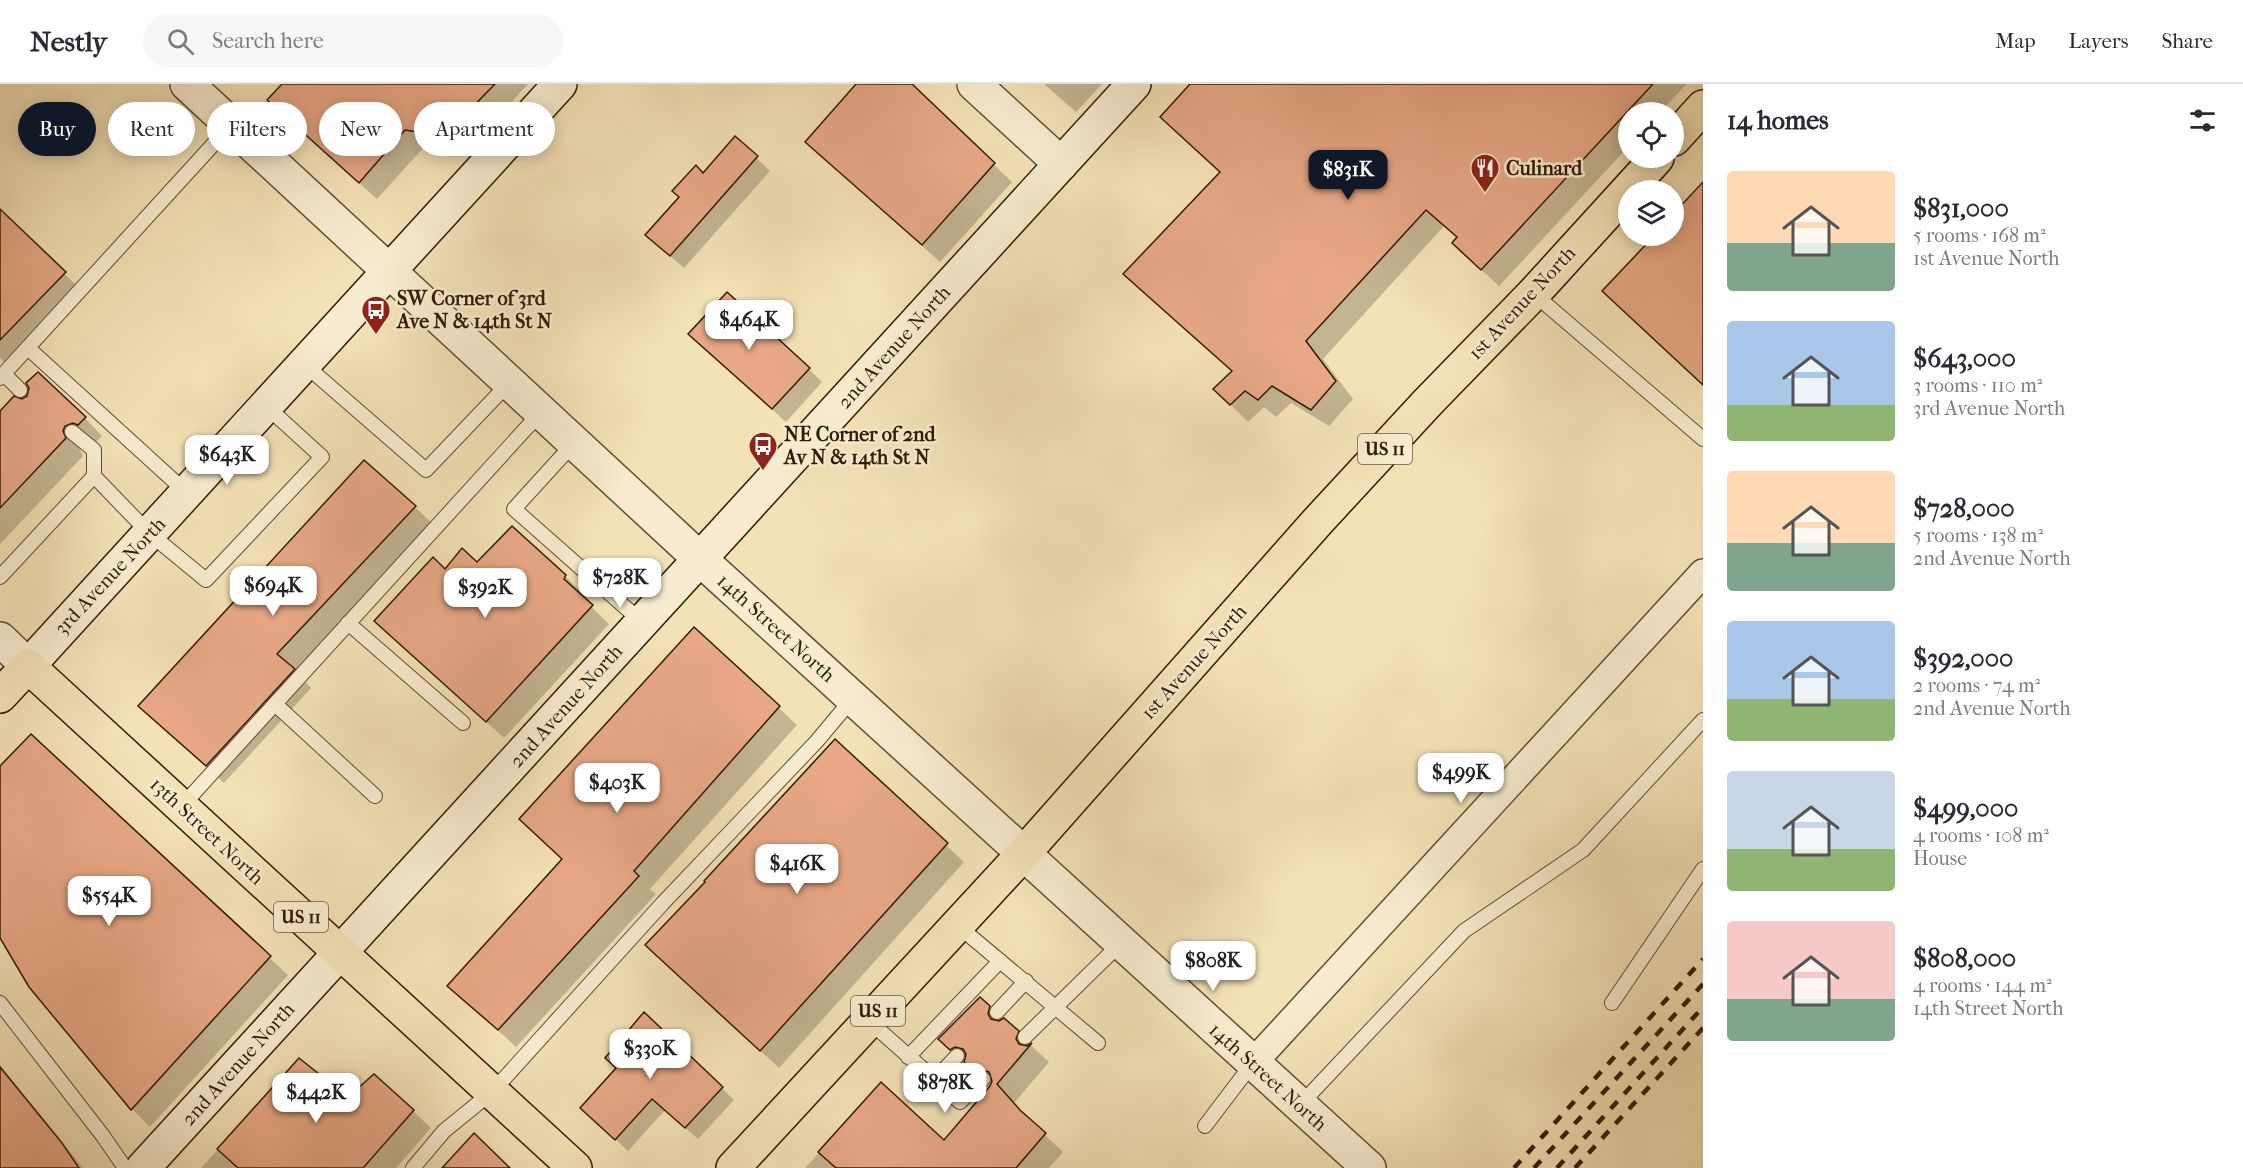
<!DOCTYPE html>
<meta charset="utf-8">
<style>
:root{--surface:#fff;--page:#f7f7f7;--text:#2b2b33;--muted:#7c7c81;--line:#e1e1e2;--accent:#111827}
body{margin:0;font-family:"IM FELL French Canon",serif;background:var(--page);color:var(--text);height:100vh;display:flex;flex-direction:column;font-size:22px;white-space:nowrap}
*{box-sizing:border-box;margin:0}
p{font-size:20px;color:var(--muted)}
.icon{flex:none;width:33px;height:33px;fill:none;stroke:currentColor;stroke-width:2;stroke-linecap:round;stroke-linejoin:round}
.map{position:relative;flex:1;overflow:hidden}
.sheet{display:flex;flex-direction:column;background:var(--surface);width:540px}
.sheet>*{flex:none}
.top-card{position:absolute;left:18px;top:18px;width:570px;height:54px;display:flex;gap:12px}
.buttons{position:absolute;left:1618px;top:18px;display:grid;gap:12px}
.buttons a{display:grid;place-items:center;width:66px;height:66px;border-radius:50%;background:var(--surface);box-shadow:0 3px 15px #0003;font-size:30px}
.price{position:absolute;translate:-50% -51px;padding:0 14px;border-radius:12px;background:#fff;color:#222;font-size:20px;line-height:39px;filter:drop-shadow(0 2px 3px #0008)}
.price::after{content:'';position:absolute;left:50%;top:36px;width:18px;height:14px;margin-left:-9px;background:inherit;clip-path:polygon(0 0,100% 0,50% 100%)}
.price.selected{background:var(--accent);color:#fff}
ul{padding:0;list-style:none}
li{display:flex;align-items:center;gap:18px;height:150px;padding:0 24px}
li span{display:grid;place-items:center;flex:none;width:168px;height:120px;border-radius:6px;color:#555}
li>.icon{margin-inline-start:auto}
span .icon{width:72px;height:72px;fill:#fffc;stroke-width:1}
li b{font-size:26px}
h2{display:flex;justify-content:space-between;align-items:center;height:72px;padding:0 24px;font-size:26px}
.pill{padding:0 21px;border-radius:27px;background:var(--surface);box-shadow:0 3px 15px #0003;font-size:21px;line-height:54px}
.pill.selected{background:var(--accent);color:#fff}
header{display:flex;align-items:center;gap:36px;box-sizing:border-box;height:84px;padding:0 30px;background:var(--surface);border-bottom:2px solid var(--line)}
header strong{font-size:28px}
nav{display:flex;gap:33px;margin-inline-start:auto;font-size:21px}
.search{width:420px;height:54px;background:var(--page);display:flex;align-items:center;gap:15px;box-sizing:border-box;padding:0 21px;border-radius:33px;color:var(--muted);font-size:22px}
main{display:flex;flex:1;min-height:0}
.map>svg:first-child{display:block}
</style>
<header>
<strong>Nestly</strong>
<div class="search"><svg class="icon" aria-label="search" viewBox="0 0 24 24"><circle cx="10" cy="10" r="6"/><path d="M15 15l6 6"/></svg>Search here</div>
<nav><a>Map</a><a>Layers</a><a>Share</a></nav>
</header>
<main>
<div class="map">
<svg width="1703" height="1084" viewBox="0 0 1703 1084">
<rect width="100%" height="100%" fill="#f4e2b7"/>
<filter id="stains"><feTurbulence type="fractalNoise" baseFrequency=".00333" numOctaves="4"/><feColorMatrix values="0 0 0 0 .2 0 0 0 0 .09 0 0 0 0 .02 0 0 0 .5 -.17"/></filter>
<radialGradient id="worn" r=".72"><stop offset=".6" stop-color="#630" stop-opacity="0"/><stop offset="1" stop-color="#630" stop-opacity=".3"/></radialGradient>
<g fill="#0003">
<path d="M284 0H528L479 53 467 64 450 67 423 64 377 115 287 34Z"/>
<path d="M858 0H910L1012 98 940 178 807 58Z"/>
<path d="M1044 0H1102L1076 28Z"/>
<path d="M1192 0H1687L1660 28H1629V62L1499 202 1472 177 1458 154 1444 142 1323 275 1353 315 1329 342 1291 319 1276 333 1264 323 1248 338 1215 305 1233 288 1222 89Z"/>
<path d="M735 54 770 87 684 184 661 164 704 91Z"/>
<path d="M0 127 82 207 9 282 0 274Z"/>
<path d="M703 263 809 285 822 298 786 338Z"/>
<path d="M0 329 85 334 102 352 96 358 92 356 83 359 80 366 83 372 0 460Z"/>
<path d="M415 423 433 440 295 587 311 604 224 699 140 622Z"/>
<path d="M477 480 565 492 583 510 581 513 609 540 504 654 394 554Z"/>
<path d="M694 545 797 641 650 805 656 810 516 963 450 902 563 775Z"/>
<path d="M31 652 288 891 150 1043 132 1025 32 905 0 850V684Z"/>
<path d="M835 657 964 778 779 984 647 861Z"/>
<path d="M989 923 1049 978 1014 1019 1029 1036 1063 1068 1049 1084H805L882 1000 944 1058 992 1003 940 955Z"/>
<path d="M299 976 348 1015 413 1027 431 1044 396 1084H201Z"/>
<path d="M0 981 79 1079 83 1084H0Z"/>
<path d="M722 1004 734 1016 698 1055 665 1026 628 1067 582 1024Z"/>
</g>
<g fill="#e8a886" stroke="#331a04" stroke-width="1.5">
<path d="M282 0H495L449 47 432 50 405 46 359 99 267 16Z"/>
<path d="M856 0H912L995 79 922 161 805 58Z"/>
<path d="M1190 0H1653L1481 186 1452 159 1457 153 1426 126 1306 257 1336 297 1311 326 1272 302 1258 316 1245 307 1230 321 1213 305 1232 287 1123 190 1220 88 1160 33Z"/>
<path d="M735 52 758 72 670 172 645 151 679 113 672 107 696 81 703 89Z"/>
<path d="M1703 98V301L1602 207 1654 152H1674V129Z"/>
<path d="M0 125 66 188 0 256Z"/>
<path d="M727 208 810 284 772 325 688 250Z"/>
<path d="M38 288 86 333 78 341 73 339 65 342 63 347 66 354 0 424V327L14 312 22 315 27 312 29 304 26 299Z"/>
<path d="M364 376 416 422 277 570 295 585 206 682 138 622Z"/>
<path d="M512 442 566 491 564 495 593 521 486 638 374 537 433 473 445 485 462 464 477 478Z"/>
<path d="M694 543 780 622 634 787 639 792 498 946 447 902 562 775 519 735Z"/>
<path d="M31 650 271 872 131 1026 29 903 0 854V682Z"/>
<path d="M835 655 948 759 760 967 645 861 705 798 704 797Z"/>
<path d="M980 913 990 922 988 930 991 935 999 937 1004 934 1019 947 1016 955 1019 960 1027 962 1032 959 997 1000 1020 1026 1046 1049 1016 1084H836L818 1068 881 998 944 1056 990 1002 992 997 989 988 981 986 976 989 964 978 966 970 963 965 955 963 950 966 938 955Z"/>
<path d="M644 928 723 1003 685 1044 652 1015 615 1056 580 1024 616 984 605 974Z"/>
<path d="M299 974 348 1013 374 990 414 1026 363 1084H238L217 1065Z"/>
<path d="M0 983 62 1059 79 1084H0Z"/>
<path d="M474 1049 510 1084H442Z"/>
</g>
<g fill="none" stroke-linecap="round" stroke-linejoin="round">
<g stroke="#634c31" stroke-width="16">
<g id="service">
<path d="M1534 210 1703 355"/>
<path d="M28 264 186 408"/>
<path d="M304 280 426 386 509 299"/>
<path d="M4 290 20 306"/>
<path d="M0 294 231 41"/>
<path d="M574 359 514 425 642 538"/>
<path d="M94 392 149 449 206 496 322 373 266 322"/>
<path d="M0 493 94 392V366L72 348"/>
<path d="M348 539 463 639"/>
<path d="M275 620 375 712"/>
<path d="M181 723 541 328"/>
<path d="M957 841 1098 959"/>
<path d="M0 919 103 1052 125 1084"/>
<path d="M1612 919 1703 785"/>
<path d="M997 928 1026 897"/>
<path d="M869 937 960 1018 983 995"/>
<path d="M1025 953 1121 859"/>
<path d="M908 973 1000 877"/>
<path d="M934 996 957 972"/>
<path d="M1299 1022 1464 847 1583 766 1703 636"/>
<path d="M1205 1042 1252 980"/>
<path d="M413 1084 444 1047 492 1008 662 820 817 657 853 614"/>
</g>
</g>
<g stroke="#634c31" stroke-width="30">
<path id="minor" d="M1252 980 1703 489"/>
</g>
<g stroke="#634c31" stroke-width="36">
<g id="tertiary">
<path d="M187 0 700 475 1369 1084"/>
<path d="M974 0 1061 80"/>
<path d="M0 555 28 582"/>
</g>
</g>
<g stroke="#331a04" stroke-width="36">
<g id="secondary">
<path d="M28 582 560 0"/>
<path d="M143 1084 1134 0"/>
</g>
</g>
<g stroke="#331a04" stroke-width="36">
<g id="primary">
<path d="M1674 55 1703 23"/>
<path d="M0 612 28 582 575 1084"/>
<path d="M733 1084 1024 769 1318 437 1428 318 1533 210 1657 74"/>
</g>
</g>
<use href="#service" stroke="#f8ecd0" stroke-width="14"/>
<use href="#minor" stroke="#f8ecd0" stroke-width="27"/>
<use href="#tertiary" stroke="#f8ecd0" stroke-width="33"/>
<use href="#secondary" stroke="#f8ecd0" stroke-width="33"/>
<use href="#primary" stroke="#f4e2b7" stroke-width="33"/>
<g stroke="#331a04" stroke-width="4.5" stroke-dasharray="10 10" stroke-linecap="butt">
<path d="M1514 1084 1703 875"/>
<path d="M1534 1084 1703 900"/>
<path d="M1557 1084 1703 923"/>
<path d="M1575 1084 1703 944"/>
</g>
</g>
<defs>
<g id="restaurant-pin" transform="scale(1.5)"><path d="M0 17L-7.5 6A9.5 9.5 0 1 1 7.5 6Z" fill="#8f2418" stroke="#f8ecd0"/><path d="M-5-6h1v4h1v-4h1v4h1v-4h1v5L-1.5 .5V6h-2V.5L-5-1ZM5-6V6H3V1.5H1.5Q1.5-4 5-6Z" fill="#fff"/></g>
<g id="bus-pin" transform="scale(1.5)"><path d="M0 17L-7.5 6A9.5 9.5 0 1 1 7.5 6Z" fill="#8f2418" stroke="#f8ecd0"/><path d="M-5-6H5V4H4V6H2V4H-2V6H-4V4H-5ZM-3.5-4V0h7V-4ZM-3.5 1.2v1.5H-2V1.2ZM2 1.2v1.5H3.5V1.2Z" fill="#fff"/></g>
</defs>
<g fill-rule="evenodd">
<use href="#restaurant-pin" x="1485" y="84"/>
<use href="#bus-pin" x="376" y="226"/>
<use href="#bus-pin" x="763" y="362"/>
</g>
<g text-anchor="middle" dominant-baseline="central" stroke-width="5" stroke-linejoin="round" paint-order="stroke">
<g fill="#f8ecd0" stroke="#6e5941" stroke-width="1.5">
<rect x="1358" y="350" width="54" height="30" rx="4.5"/>
<rect x="274" y="818" width="54" height="30" rx="4.5"/>
<rect x="851" y="912" width="54" height="30" rx="4.5"/>
</g>
<g font-size="18" font-weight="bold" fill="#331a04">
<text x="1385" y="365">US 11</text>
<text x="301" y="833">US 11</text>
<text x="878" y="927">US 11</text>
</g>
<g font-size="20" font-weight="bold" fill="#331a04" stroke="#f8ecd0" text-anchor="start">
<text x="1506" y="84">Culinard</text>
<text x="397" y="214">SW Corner of 3rd<tspan x="397" dy="23">Ave N &amp; 14th St N</tspan></text>
<text x="784" y="350">NE Corner of 2nd<tspan x="784" dy="23">Av N &amp; 14th St N</tspan></text>
</g>
<g font-size="20" fill="#331a04" stroke="#f8ecd0">
<text transform="translate(1522 219) rotate(-47)">1st Avenue North</text>
<text transform="translate(894 263) rotate(-48)">2nd Avenue North</text>
<text transform="translate(110 492) rotate(-47)">3rd Avenue North</text>
<text transform="translate(776 544) rotate(42)">14th Street North</text>
<text transform="translate(1194 578) rotate(-48)">1st Avenue North</text>
<text transform="translate(566 622) rotate(-48)">2nd Avenue North</text>
<text transform="translate(207 747) rotate(43)">13th Street North</text>
<text transform="translate(238 980) rotate(-48)">2nd Avenue North</text>
<text transform="translate(1268 993) rotate(42)">14th Street North</text>
</g>
</g>
<rect width="100%" height="100%" filter="url(#stains)"/>
<rect width="100%" height="100%" fill="url(#worn)"/>
</svg>
<div class="buttons">
<a><svg class="icon" aria-label="locate" viewBox="0 0 24 24"><circle cx="12" cy="12" r="6"/><path d="M12 2v4M12 18v4M2 12h4M18 12h4"/></svg></a>
<a><svg class="icon" aria-label="layers" viewBox="0 0 24 24"><path d="M12 4l9 5-9 5-9-5zM3 14l9 5 9-5"/></svg></a>
</div>
<b class="price selected" style="left:1348px;top:117px">$831K</b>
<b class="price" style="left:749px;top:267px">$464K</b>
<b class="price" style="left:227px;top:402px">$643K</b>
<b class="price" style="left:620px;top:525px">$728K</b>
<b class="price" style="left:273px;top:533px">$694K</b>
<b class="price" style="left:485px;top:535px">$392K</b>
<b class="price" style="left:1461px;top:720px">$499K</b>
<b class="price" style="left:617px;top:730px">$403K</b>
<b class="price" style="left:797px;top:811px">$416K</b>
<b class="price" style="left:109px;top:843px">$554K</b>
<b class="price" style="left:1213px;top:908px">$808K</b>
<b class="price" style="left:650px;top:996px">$330K</b>
<b class="price" style="left:945px;top:1030px">$878K</b>
<b class="price" style="left:316px;top:1040px">$442K</b>
<div class="top-card">
<a class="pill selected">Buy</a>
<a class="pill">Rent</a>
<a class="pill">Filters</a>
<a class="pill">New</a>
<a class="pill">Apartment</a>
</div>
</div>
<section class="sheet">
<h2>14 homes<svg class="icon" aria-label="filters" viewBox="0 0 24 24"><path d="M4 7h16M4 17h16"/><circle cx="9" cy="7" r="2"/><circle cx="15" cy="17" r="2"/></svg></h2>
<ul>
<li><span style="background:linear-gradient(#ffd9b3 60%,#7fa58c 0)"><svg class="icon" aria-label="home" viewBox="0 0 24 24"><path d="M3 11l9-7 9 7M6 9v11h12V9"/></svg></span><div><b>$831,000</b><p>5 rooms · 168 m²</p><p>1st Avenue North</p></div></li>
<li><span style="background:linear-gradient(#a9c7e8 70%,#8fb573 0)"><svg class="icon" aria-label="home" viewBox="0 0 24 24"><path d="M3 11l9-7 9 7M6 9v11h12V9"/></svg></span><div><b>$643,000</b><p>3 rooms · 110 m²</p><p>3rd Avenue North</p></div></li>
<li><span style="background:linear-gradient(#ffd9b3 60%,#7fa58c 0)"><svg class="icon" aria-label="home" viewBox="0 0 24 24"><path d="M3 11l9-7 9 7M6 9v11h12V9"/></svg></span><div><b>$728,000</b><p>5 rooms · 138 m²</p><p>2nd Avenue North</p></div></li>
<li><span style="background:linear-gradient(#a9c7e8 65%,#8fb573 0)"><svg class="icon" aria-label="home" viewBox="0 0 24 24"><path d="M3 11l9-7 9 7M6 9v11h12V9"/></svg></span><div><b>$392,000</b><p>2 rooms · 74 m²</p><p>2nd Avenue North</p></div></li>
<li><span style="background:linear-gradient(#c9d6e8 65%,#8fb573 0)"><svg class="icon" aria-label="home" viewBox="0 0 24 24"><path d="M3 11l9-7 9 7M6 9v11h12V9"/></svg></span><div><b>$499,000</b><p>4 rooms · 108 m²</p><p>House</p></div></li>
<li><span style="background:linear-gradient(#f6c9c9 65%,#7fa58c 0)"><svg class="icon" aria-label="home" viewBox="0 0 24 24"><path d="M3 11l9-7 9 7M6 9v11h12V9"/></svg></span><div><b>$808,000</b><p>4 rooms · 144 m²</p><p>14th Street North</p></div></li>
</ul>
</section>
</main>
